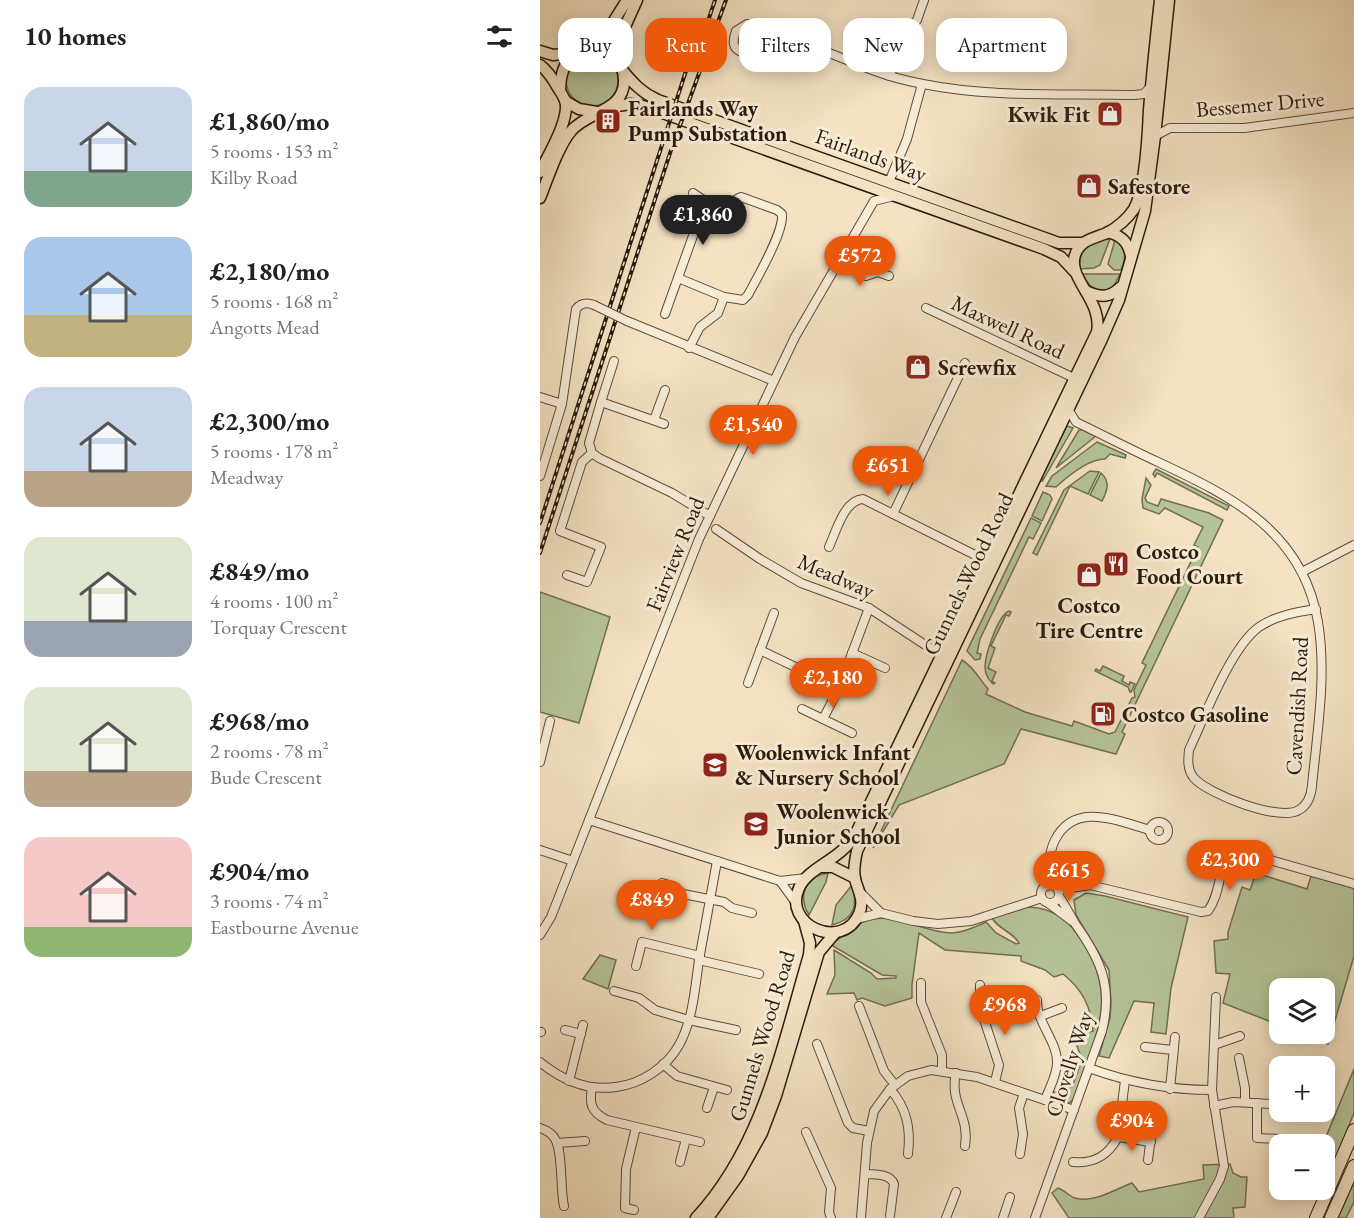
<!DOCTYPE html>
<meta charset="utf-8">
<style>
:root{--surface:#fff;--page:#f2f2f2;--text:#222;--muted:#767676;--accent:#ea580c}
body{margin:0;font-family:"EB Garamond",serif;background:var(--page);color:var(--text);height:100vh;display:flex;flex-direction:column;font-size:22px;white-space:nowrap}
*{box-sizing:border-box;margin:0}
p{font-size:20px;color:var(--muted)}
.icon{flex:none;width:33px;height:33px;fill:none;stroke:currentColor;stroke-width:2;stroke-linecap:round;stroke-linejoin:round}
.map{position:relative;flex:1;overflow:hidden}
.side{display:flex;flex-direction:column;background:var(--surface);width:540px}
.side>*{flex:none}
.top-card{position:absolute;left:18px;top:18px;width:570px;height:54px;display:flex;gap:12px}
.buttons{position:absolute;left:729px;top:978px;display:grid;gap:12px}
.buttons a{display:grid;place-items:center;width:66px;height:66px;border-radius:12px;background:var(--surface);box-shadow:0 3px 15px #0003;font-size:30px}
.price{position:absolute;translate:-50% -51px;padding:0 14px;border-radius:21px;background:var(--accent);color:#fff;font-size:20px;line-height:39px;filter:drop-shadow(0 2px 3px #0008)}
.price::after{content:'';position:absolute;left:50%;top:36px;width:18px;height:14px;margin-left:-9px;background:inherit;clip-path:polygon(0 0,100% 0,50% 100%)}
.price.active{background:#222;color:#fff}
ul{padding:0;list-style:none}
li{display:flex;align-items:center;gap:18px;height:150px;padding:0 24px}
li span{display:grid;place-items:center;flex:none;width:168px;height:120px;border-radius:18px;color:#555}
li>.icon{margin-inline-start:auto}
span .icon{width:72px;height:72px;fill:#fffc;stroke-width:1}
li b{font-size:26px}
h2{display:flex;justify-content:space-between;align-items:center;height:72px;padding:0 24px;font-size:26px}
.tag{padding:0 21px;border-radius:18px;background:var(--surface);box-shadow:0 3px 15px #0003;font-size:21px;line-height:54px}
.tag.active{background:var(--accent);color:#fff}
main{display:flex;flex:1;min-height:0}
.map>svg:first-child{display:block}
</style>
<main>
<section class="side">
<h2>10 homes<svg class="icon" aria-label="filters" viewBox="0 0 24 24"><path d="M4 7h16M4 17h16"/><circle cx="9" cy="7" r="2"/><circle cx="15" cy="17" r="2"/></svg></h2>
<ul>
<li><span style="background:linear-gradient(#c9d6e8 70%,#7fa58c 0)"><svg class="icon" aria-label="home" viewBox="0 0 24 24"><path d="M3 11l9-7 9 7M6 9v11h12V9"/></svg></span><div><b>£1,860/mo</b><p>5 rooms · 153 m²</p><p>Kilby Road</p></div></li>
<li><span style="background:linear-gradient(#a9c7e8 65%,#c2b280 0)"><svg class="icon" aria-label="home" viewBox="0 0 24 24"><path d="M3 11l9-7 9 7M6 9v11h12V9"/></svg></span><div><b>£2,180/mo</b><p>5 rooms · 168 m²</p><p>Angotts Mead</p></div></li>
<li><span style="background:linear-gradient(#c9d6e8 70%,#b9a48a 0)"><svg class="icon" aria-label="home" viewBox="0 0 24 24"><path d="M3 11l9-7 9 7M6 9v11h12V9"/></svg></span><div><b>£2,300/mo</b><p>5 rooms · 178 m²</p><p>Meadway</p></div></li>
<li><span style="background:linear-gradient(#dfe7d0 70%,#9aa5b1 0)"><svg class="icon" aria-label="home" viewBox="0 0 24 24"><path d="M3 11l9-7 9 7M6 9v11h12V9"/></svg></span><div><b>£849/mo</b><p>4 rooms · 100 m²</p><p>Torquay Crescent</p></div></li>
<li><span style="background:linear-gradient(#dfe7d0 70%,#b9a48a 0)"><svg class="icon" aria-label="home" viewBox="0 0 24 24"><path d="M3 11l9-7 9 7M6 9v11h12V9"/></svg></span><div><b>£968/mo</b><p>2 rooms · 78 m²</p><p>Bude Crescent</p></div></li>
<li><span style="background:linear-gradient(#f6c9c9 75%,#8fb573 0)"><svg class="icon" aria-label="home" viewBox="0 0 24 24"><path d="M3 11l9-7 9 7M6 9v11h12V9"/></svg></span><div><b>£904/mo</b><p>3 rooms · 74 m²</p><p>Eastbourne Avenue</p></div></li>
</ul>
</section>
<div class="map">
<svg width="814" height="1218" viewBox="0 0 814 1218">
<rect width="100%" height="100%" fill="#f4e2c2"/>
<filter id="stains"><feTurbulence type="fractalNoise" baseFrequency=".00333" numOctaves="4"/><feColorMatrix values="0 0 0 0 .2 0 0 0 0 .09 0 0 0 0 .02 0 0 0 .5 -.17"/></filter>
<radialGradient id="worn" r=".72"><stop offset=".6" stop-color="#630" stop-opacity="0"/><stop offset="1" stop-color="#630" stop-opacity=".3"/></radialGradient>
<g fill="#b5c498" stroke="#706f53" stroke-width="1.5">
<circle cx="52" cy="80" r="26"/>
<path d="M563 239H570L560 265 554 268 540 269C537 251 548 245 563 239Z"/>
<path d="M575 240C587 249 586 257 581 270H574L568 264Z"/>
<path d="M542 274H580L572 289C554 293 551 289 542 274Z"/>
<path d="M527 426 533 428 502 482 503 472Z"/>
<path d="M539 430H543L556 436 516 468Z"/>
<path d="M557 442 586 455 585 458 570 454 565 459C548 459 528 476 516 487L506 486 512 476Z"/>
<path d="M616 469 689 506 687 510 617 473 615 477 613 474Z"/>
<path d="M550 471 559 472 548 494 530 486 497 555 493 553 524 490Z"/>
<path d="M561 473C571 482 567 491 562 501L550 495Z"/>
<path d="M606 478 611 485 605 498 607 502 618 506 621 499 669 513 683 520 582 732 585 734 576 754 481 729 464 764 359 805 333 848 422 660C435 668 439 679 448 689L446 694 485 712 532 726 534 721 569 734 575 732 592 698 595 697 594 690 606 665 602 663 658 547 654 545 663 527 625 508 619 514 603 508 602 499Z"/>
<path d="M503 492 510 495 512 499 502 521 492 516Z"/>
<path d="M491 518 501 523 493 539 489 537 440 639 437 653 441 654 440 659 435 660 427 651Z"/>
<path d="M0 592 70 617 39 723 0 712Z"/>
<path d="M469 611 471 612 469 616 466 615 451 646 455 648 448 668 456 672 452 681 455 683 453 684C449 680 445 673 445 667 445 655 458 615 469 611Z"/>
<path d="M563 666 584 676 582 681 589 685 590 682 595 684 591 692H590L588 687 555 671 556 669 560 671Z"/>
<path d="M288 873 286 882 269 915C257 896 266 876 288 873Z"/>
<path d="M716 873 767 889 771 876 814 888V956L788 1044 760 1034H784V988H740L739 1025 683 1003 690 974 676 973 674 941 688 939V932L702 887 710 890Z"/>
<path d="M312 885C318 905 315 919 292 925L296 905Z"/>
<path d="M546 893 565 896 648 917 631 988 626 1034 611 1032 614 1003 594 1001 569 1058 559 1056 570 1018 571 1003 569 970 536 915 534 900Z"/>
<path d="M488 907C513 908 527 919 541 939 581 998 554 1040 533 1100L529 1103 516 1100 511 1093 532 1087 542 1060 534 1037 553 1031C551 1006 542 989 523 974L514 977 505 970 481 961V956L405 950 379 933 372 985V998L345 1006 322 998 317 1000 314 993 287 994 295 975 294 950 331 973 337 979 356 978V976L342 975 293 946V943C305 936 314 924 328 920 354 912 383 932 410 933 422 933 435 927 446 922L456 933 476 944 479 943C472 931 459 930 452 918Z"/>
<path d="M60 955 76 960 68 989 43 979Z"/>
<path d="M814 1069V1113L786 1181 784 1144H783Z"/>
<path d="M690 1164 693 1173 701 1177H707L705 1207 693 1208 694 1218H529L512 1193 518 1188C524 1190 529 1196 535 1198 552 1204 576 1189 592 1183L599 1192 664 1179 663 1165Z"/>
<path d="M814 1181V1202L806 1218H798Z"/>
</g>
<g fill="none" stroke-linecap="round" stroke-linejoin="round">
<g stroke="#5d4c3b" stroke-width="10">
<g id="minor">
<path d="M207 24 243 36 249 41 243 45 204 53C192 49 192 42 196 31Z"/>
<path d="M249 41C279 46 306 61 335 71 351 77 367 81 383 84 453 98 523 93 594 95L604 94 611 86"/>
<path d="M350 76 363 37 377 20 384 0"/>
<path d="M615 136 630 128H704L814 113"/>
<path d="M349 182 367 139 382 84"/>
<path d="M156 225C197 240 180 205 201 197L237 210 242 214C244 232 217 278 208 295L203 300 184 297"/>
<path d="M300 260 326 276 338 272 349 276"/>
<path d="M138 278 184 297 178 313 160 327 149 348"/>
<path d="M386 308 534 378"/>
<path d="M125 314 164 205 162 199 153 193"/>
<path d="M87 321 234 381"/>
<path d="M0 397 22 404"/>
<path d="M61 402 74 361"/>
<path d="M528 409 536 422C563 435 590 449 618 462 693 497 763 532 778 622 787 675 777 733 772 786 771 796 768 805 759 810 739 822 668 794 654 778 647 770 648 759 649 750 664 718 691 647 719 627 735 616 756 612 776 609"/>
<path d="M114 420 125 390"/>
<path d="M124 424 61 402 49 443 52 453 59 458 132 493 170 516"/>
<path d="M0 476 22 404 36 309C41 303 46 302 54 305"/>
<path d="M353 514 425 363"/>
<path d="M176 529 220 559 261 583 329 608 402 656"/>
<path d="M289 547C296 532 304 500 323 499L435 555 443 570"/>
<path d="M762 572 814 545"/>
<path d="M27 575 47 582 61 547 20 531 42 462 52 453"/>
<path d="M220 650 299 688"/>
<path d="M312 653 345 668"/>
<path d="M208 683 234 613"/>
<path d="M262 709 312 733"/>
<path d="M283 719 299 688 329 608"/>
<path d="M0 762 10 721"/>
<path d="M49 820 240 881 266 878"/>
<circle cx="619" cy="831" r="9"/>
<path d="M0 850 33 861"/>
<path d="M240 881 256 903"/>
<path d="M122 883 133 886 143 894 184 902 192 908 212 913"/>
<circle cx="510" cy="894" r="9"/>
<path d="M507 886C509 873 508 853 515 840 535 801 577 821 610 830"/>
<path d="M518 890 550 885 661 912 668 911C680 895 678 873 688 856L702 852 814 884"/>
<path d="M321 893 341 913 373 921 398 924 431 921 502 898"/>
<path d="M508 903 532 921"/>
<path d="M316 919 341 913"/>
<path d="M0 935 11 917 159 539 255 337 334 201 354 196"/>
<path d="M159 960 219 974"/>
<path d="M96 966 102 942 160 956"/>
<path d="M381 983V1002L402 1055V1070"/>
<path d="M440 985V1007L459 1065 455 1082"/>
<path d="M74 991 99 998 115 1010 149 1020 196 1030"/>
<path d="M497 1000C496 1022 518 1042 517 1063 517 1075 509 1089 505 1100"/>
<path d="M319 1006 344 1071 355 1085"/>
<path d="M501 1016 522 1008"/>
<path d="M25 1030 41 1034"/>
<path d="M0 1032H1"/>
<path d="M277 1044 308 1123 313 1128 329 1131"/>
<path d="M674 1045 700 1036"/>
<path d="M605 1047 633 1050"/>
<path d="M699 1058 705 1088V1102"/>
<path d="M0 1062C22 1080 48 1091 76 1087 101 1084 127 1067 139 1045 153 1020 155 988 159 960 165 927 171 894 177 861"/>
<path d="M123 1064 137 1076 187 1090"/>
<path d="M549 1068C590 1083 628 1090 672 1090"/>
<path d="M416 1073C409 1104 430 1115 425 1146"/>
<path d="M29 1081 43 1025"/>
<path d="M52 1087C49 1104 51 1112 67 1120L160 1142"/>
<path d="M350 1089C367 1108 371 1129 368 1154"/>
<path d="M630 1089 635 1037"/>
<path d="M717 1103V1138L740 1139"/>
<path d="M674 1106 693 1102 733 1104"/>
<path d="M167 1108 174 1087"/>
<path d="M0 1128C6 1130 12 1133 15 1139 23 1151 20 1189 24 1206"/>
<path d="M266 1132 291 1188 289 1212 291 1218"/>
<path d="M578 1137 611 1142"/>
<path d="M17 1143 45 1141"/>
<path d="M480 1154 483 1134 479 1108 484 1093"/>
<path d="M608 1160 613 1121"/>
<path d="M140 1162 146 1139"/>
<path d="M533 1162C554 1164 568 1156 578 1137L585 1080"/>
<path d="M325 1174C335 1175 350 1173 354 1184L350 1216"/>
<path d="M94 1210 85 1208 86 1169 96 1127"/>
<path d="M321 1218 327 1143 334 1111 350 1089 368 1076 391 1070 437 1077 534 1110"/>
<path d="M406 1218 416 1192"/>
<path d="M463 1218 470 1197"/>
<path d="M495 1218 562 1031C573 987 561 960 536 925 530 915 525 905 519 896"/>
<path d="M659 1218 680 1179 684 1166 672 1090 676 997"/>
</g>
</g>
<g stroke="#2b1a0e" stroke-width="13">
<g id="major">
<path d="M620 0C616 36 612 73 609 110 608 134 605 189 594 209 588 218 577 228 567 233 554 238 540 240 535 255 527 279 563 300 557 332L315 835C301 860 268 867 259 888 242 925 302 952 319 914 325 900 318 891 315 879 313 870 315 860 317 851L562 339 579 300 605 211 615 136 629 0"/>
<path d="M47 46 65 35 87 0"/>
<path d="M0 51 13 55 32 53"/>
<path d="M79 61V40L97 0"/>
<path d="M0 65C8 71 13 79 18 88 20 91 23 96 25 100 31 118 8 155 0 172"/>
<path d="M83 71C94 84 102 93 118 100L519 243H543"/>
<path d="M25 101 39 109 57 112"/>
<path d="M71 107 90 104 100 105 504 249 521 257 534 271"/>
<path d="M0 198C8 178 18 147 31 131 48 111 86 111 84 79 83 39 21 30 20 90"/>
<path d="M568 232C582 236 588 242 591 256"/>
<path d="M546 291C561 298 569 298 581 287"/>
<path d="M282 867H293L315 878"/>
<path d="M156 1218C223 1146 242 1046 269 955L270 943 264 921"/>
<path d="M168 1218 198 1176 222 1133 236 1096 279 952 295 933"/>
</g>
</g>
<g stroke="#2b1a0e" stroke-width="14">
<g id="highway">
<path d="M776 1218 814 1130"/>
<path d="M791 1218 814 1166"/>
</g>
</g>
<use href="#minor" stroke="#f8ecd7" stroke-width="8"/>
<use href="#major" stroke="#f4e2c2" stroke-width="10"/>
<use href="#highway" stroke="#f4e2c2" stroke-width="12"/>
<g stroke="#2b1a0e" stroke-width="4">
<g id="rail">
<path d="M156 57 175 0"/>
<path d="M0 523 154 46"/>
<path d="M0 553 132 147 186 0"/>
</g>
</g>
<use href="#rail" stroke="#f8ecd7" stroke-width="1.5" stroke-dasharray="4.5" stroke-linecap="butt"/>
<g stroke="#5d4c3b" stroke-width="10" stroke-linecap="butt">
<path id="minor-bridge" d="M54 305 87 321"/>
</g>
<use href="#minor-bridge" stroke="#f8ecd7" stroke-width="8"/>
</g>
<defs>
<g id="shop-square" transform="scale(1.35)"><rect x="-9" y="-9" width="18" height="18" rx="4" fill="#8f2418" stroke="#f8ecd7"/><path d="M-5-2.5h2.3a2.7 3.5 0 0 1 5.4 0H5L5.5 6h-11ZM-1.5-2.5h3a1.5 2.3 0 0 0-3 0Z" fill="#fff"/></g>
<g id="building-square" transform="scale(1.35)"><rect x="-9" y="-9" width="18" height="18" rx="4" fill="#8f2418" stroke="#f8ecd7"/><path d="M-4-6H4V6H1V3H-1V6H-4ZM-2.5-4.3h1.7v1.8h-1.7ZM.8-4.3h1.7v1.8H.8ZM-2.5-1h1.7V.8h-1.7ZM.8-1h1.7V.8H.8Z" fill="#fff"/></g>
<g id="restaurant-square" transform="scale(1.35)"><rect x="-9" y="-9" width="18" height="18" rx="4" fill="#8f2418" stroke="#f8ecd7"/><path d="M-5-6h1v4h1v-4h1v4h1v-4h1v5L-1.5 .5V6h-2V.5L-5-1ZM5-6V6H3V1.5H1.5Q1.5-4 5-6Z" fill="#fff"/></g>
<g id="fuel-square" transform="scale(1.35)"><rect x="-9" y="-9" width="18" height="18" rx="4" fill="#8f2418" stroke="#f8ecd7"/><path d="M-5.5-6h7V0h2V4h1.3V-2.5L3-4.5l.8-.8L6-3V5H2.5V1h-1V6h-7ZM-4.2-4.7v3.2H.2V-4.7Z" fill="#fff"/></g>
<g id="school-square" transform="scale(1.35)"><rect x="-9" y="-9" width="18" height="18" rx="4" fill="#8f2418" stroke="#f8ecd7"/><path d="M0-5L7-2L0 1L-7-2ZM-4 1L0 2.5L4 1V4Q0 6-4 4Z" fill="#fff"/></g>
</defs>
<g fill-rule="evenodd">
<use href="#shop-square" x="570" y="114"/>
<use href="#building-square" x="68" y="121"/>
<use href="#shop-square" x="549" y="186"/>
<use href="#shop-square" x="378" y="367"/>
<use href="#restaurant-square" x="576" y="564"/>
<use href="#shop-square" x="549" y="575"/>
<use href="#fuel-square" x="563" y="714"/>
<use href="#school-square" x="175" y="765"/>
<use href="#school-square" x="216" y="824"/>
</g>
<g text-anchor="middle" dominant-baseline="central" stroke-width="6" stroke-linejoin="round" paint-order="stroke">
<g font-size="22" fill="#2b1a0e" stroke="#f8ecd7">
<text transform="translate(720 104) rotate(-5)">Bessemer Drive</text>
<text transform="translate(331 155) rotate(20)">Fairlands Way</text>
<text transform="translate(468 327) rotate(25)">Maxwell Road</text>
<text transform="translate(135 554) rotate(-68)">Fairview Road</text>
<text transform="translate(428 574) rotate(-64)">Gunnels Wood Road</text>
<text transform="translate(296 576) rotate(23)">Meadway</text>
<text transform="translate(757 706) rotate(-87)">Cavendish Road</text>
<text transform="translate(222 1036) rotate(-73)">Gunnels Wood Road</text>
<text transform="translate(529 1064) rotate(-72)">Clovelly Way</text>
</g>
<g font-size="22" font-weight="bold" fill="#2b1a0e" stroke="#f8ecd7" text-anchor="start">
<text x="88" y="108">Fairlands Way<tspan x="88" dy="25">Pump Substation</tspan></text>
<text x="550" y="114" text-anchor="end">Kwik Fit</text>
<text x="568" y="186">Safestore</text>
<text x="398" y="367">Screwfix</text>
<text x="596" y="551">Costco<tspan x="596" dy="25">Food Court</tspan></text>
<text x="549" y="605" text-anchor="middle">Costco<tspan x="549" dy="25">Tire Centre</tspan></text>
<text x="582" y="714">Costco Gasoline</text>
<text x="195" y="752">Woolenwick Infant<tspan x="195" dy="25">&amp; Nursery School</tspan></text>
<text x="236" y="811">Woolenwick<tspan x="236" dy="25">Junior School</tspan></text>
</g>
</g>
<rect width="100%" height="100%" filter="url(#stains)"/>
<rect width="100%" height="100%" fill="url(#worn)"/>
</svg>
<div class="buttons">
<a><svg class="icon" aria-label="layers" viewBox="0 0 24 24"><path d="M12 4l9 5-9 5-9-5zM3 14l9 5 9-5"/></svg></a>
<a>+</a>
<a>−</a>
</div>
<b class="price active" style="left:163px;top:246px">£1,860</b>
<b class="price" style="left:320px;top:287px">£572</b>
<b class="price" style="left:213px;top:456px">£1,540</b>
<b class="price" style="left:348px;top:497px">£651</b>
<b class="price" style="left:293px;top:709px">£2,180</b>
<b class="price" style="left:690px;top:891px">£2,300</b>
<b class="price" style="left:529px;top:902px">£615</b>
<b class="price" style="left:112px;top:931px">£849</b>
<b class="price" style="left:465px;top:1036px">£968</b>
<b class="price" style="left:592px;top:1152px">£904</b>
<div class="top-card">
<a class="tag">Buy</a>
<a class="tag active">Rent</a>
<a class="tag">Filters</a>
<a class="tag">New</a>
<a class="tag">Apartment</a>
</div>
</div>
</main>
